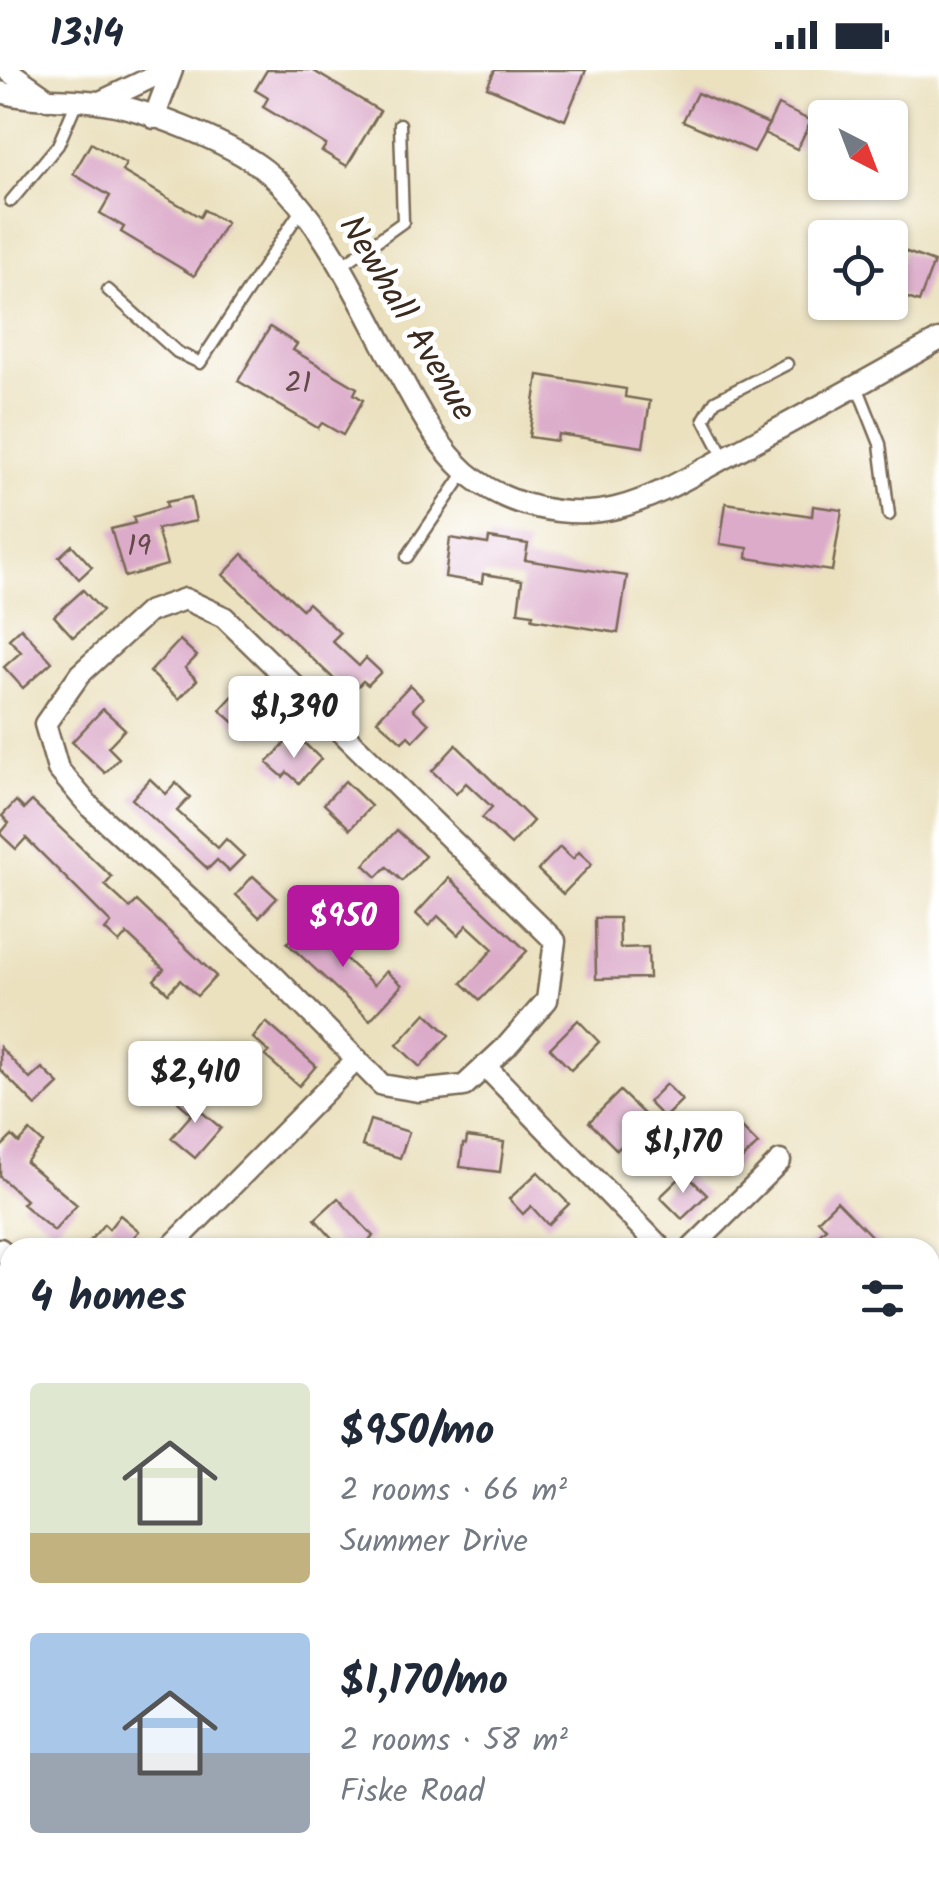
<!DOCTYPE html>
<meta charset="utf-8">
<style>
:root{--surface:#fff;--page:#f6f6f7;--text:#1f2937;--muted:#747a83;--accent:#b5179e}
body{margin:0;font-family:Kalam,sans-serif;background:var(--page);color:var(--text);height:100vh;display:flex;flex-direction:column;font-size:38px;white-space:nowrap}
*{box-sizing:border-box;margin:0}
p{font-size:32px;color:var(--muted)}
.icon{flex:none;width:55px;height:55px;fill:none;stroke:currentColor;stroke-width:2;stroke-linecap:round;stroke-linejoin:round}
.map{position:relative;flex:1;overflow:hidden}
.details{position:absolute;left:0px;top:1168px;width:940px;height:642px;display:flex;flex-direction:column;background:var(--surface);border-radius:30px 30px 0 0;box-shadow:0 2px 8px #0004}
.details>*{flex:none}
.needle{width:65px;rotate:138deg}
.tools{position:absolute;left:808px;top:30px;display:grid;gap:20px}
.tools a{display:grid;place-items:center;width:100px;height:100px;border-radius:10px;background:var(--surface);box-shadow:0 2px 8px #0004;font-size:50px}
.price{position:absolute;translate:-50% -85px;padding:0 22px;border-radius:10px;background:#fff;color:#222;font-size:32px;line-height:65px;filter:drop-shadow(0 2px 5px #0008)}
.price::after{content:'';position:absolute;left:50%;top:60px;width:30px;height:22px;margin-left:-15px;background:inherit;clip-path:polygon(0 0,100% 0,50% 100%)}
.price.active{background:var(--accent);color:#fff}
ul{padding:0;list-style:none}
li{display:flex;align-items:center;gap:30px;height:250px;padding:0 30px}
li span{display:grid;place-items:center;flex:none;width:280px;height:200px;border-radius:10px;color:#555}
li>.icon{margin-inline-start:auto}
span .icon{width:120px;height:120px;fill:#fffc;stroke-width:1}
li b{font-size:42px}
h2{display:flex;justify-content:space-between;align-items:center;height:120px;padding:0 30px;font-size:42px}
.status{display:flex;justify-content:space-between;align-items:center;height:70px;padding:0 50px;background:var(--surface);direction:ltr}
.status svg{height:28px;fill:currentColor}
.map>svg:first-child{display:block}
</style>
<div class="status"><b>13:14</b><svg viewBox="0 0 49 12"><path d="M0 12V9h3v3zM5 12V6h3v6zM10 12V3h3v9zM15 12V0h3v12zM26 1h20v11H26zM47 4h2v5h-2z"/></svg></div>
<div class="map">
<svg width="939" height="1809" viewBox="0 0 939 1809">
<rect width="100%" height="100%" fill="#fff"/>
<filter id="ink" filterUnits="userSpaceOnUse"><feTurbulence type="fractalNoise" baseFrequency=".01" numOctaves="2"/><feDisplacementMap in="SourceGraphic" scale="20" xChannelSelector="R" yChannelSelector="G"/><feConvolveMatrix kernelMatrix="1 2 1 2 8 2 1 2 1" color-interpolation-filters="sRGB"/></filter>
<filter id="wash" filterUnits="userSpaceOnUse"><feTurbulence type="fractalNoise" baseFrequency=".0048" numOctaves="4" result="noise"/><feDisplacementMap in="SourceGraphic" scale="40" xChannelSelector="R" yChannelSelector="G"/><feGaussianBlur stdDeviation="2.25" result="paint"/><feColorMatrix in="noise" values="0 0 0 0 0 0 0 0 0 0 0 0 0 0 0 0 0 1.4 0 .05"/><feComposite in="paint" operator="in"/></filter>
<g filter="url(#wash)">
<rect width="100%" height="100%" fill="#ebe1bf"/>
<g fill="#a5c268" stroke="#707643" stroke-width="2.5">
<path d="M930 1328 939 1334V1693L930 1703Z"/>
<path d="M0 1766 10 1767V1800H282L286 1809H0Z"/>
<path d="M702 1800H842L834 1809H712Z"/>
</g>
<g id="blocks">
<g fill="#dcabca">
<path d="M267 0H312L380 41 347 96 322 81 326 75 263 37 268 28 255 20Z"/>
<path d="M495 0H586L565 50 487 17Z"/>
<path d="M697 23 769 54 754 82 683 51Z"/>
<path d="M778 35 811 51 797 79 764 63Z"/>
<path d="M91 73 126 94 122 101 200 147 204 140 226 153 194 206 121 162 124 157 100 143 110 126 73 104Z"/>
<path d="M904 181 934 192 919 232 890 222Z"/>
<path d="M270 257 297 274 293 280 357 318 354 324 363 330 343 365 322 353 318 358 238 311Z"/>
<path d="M538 305 626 319 625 327 650 331 643 377 558 364 557 371 529 367Z"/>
<path d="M191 427 196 451 157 459 167 495 125 507 111 459 135 453 133 447 167 437 166 432Z"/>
<path d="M726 433 812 446 813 436 842 440 832 501 747 488 748 478 720 474Z"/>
<path d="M450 468 488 474 489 468 528 474 525 490 627 506 618 563 532 549 533 544 518 542 522 510 483 504 482 513 445 507Z"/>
<path d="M72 475 92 497 79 509 59 487Z"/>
<path d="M243 484 302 539 308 533 340 563 332 571 359 596 366 588 381 602 368 615 363 611 350 624 223 505Z"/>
<path d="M83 520 102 541 73 567 54 546Z"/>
<path d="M21 558 52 592 23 618 4 597 21 582 9 569Z"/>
<path d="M180 570 197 586 185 598 197 610 179 629 150 602Z"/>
<path d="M410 615 423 628 413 639 429 654 413 671 408 666 402 672 377 650Z"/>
<path d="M242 616 271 642 249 666 220 640Z"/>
<path d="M103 639 125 659 108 677 119 688 105 703 72 672Z"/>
<path d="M301 670 321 689 299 713 287 702 283 707 267 693 287 671 294 678Z"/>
<path d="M456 675 533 751 511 775 482 748 492 737 466 713 456 724 432 701Z"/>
<path d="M150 709 166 724 176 713 190 727 177 741 218 778 226 769 244 786 229 801 217 790 208 799 132 729Z"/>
<path d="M345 711 371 736 350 759 324 734Z"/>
<path d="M16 731 24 739 32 731 112 807 105 815 130 838 137 831 216 906 197 926 180 910 168 923 154 910 164 899 127 864 119 873 105 860 111 853 26 768 16 779 0 764 9 753 2 746Z"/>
<path d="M397 760 425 786 402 811 387 797 377 807 364 795Z"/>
<path d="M560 777 573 789 579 782 592 794 563 824 538 800Z"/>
<path d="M253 806 277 828 259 847 236 825Z"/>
<path d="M449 808 527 881 480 930 462 913 493 879 467 855 458 865 438 846 429 856 416 844Z"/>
<path d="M595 848H619L620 878 648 877 649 908 596 909Z"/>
<path d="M305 854 320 868 333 854 348 868 336 880 374 915 386 901 402 915 370 950 287 873Z"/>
<path d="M426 943 449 965 420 997 397 975Z"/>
<path d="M578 950 599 972 571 1000 550 978Z"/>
<path d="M266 952 316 996 299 1016 265 986 269 982 253 968Z"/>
<path d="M0 977 30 1009 42 998 59 1014 36 1036 0 1000Z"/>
<path d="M666 1014 682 1030 664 1048 648 1032Z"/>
<path d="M190 1017 205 1029 197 1038 221 1058 195 1088 171 1068 192 1044 178 1032Z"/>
<path d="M620 1021 649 1049 617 1080 589 1052Z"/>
<path d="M370 1050 409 1062 400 1088 362 1076Z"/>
<path d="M736 1052 758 1074 729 1102 707 1081Z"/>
<path d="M30 1061 43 1073 26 1092 77 1135 54 1161 22 1134 26 1130 0 1107V1078L12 1066 19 1073Z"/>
<path d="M467 1067 504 1072 500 1102 460 1097 463 1074H466Z"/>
<path d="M538 1102 569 1134 548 1155 531 1136 523 1144 509 1129Z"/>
<path d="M685 1103 707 1125 682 1149 660 1127Z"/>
<path d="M338 1128 373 1166 361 1178H341L315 1149Z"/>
<path d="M837 1131 883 1178H805L826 1158 818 1150Z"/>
<path d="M120 1145 139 1161 124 1178H84L104 1154 109 1159Z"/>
</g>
</g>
</g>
<g filter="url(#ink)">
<use href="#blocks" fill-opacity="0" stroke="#796a56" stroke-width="2.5"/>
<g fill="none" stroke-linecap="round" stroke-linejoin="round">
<g stroke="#796a56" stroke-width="15">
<g id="service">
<path d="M11 131 58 75 77 31"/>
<path d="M340 197 403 152 400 54"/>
<path d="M108 220 177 282 200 293 301 140"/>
<path d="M857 316 880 374 889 445"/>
<path d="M724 387 704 349 715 331 787 294"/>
<path d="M407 487 465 402"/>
</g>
</g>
<g stroke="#796a56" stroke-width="25">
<g id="minor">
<path d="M7 0 48 29"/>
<path d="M0 22C34 32 63 27 97 32 142 37 229 72 265 100 323 147 362 238 398 302 417 336 436 375 466 402 504 436 567 450 616 438 655 428 691 406 726 387 798 349 868 309 939 270"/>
<path d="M100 32 167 0"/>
<path d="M154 48 172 0"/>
<path d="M185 529 224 547 555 871 547 930 506 977 464 1016 418 1021 382 1015 273 905 91 738 58 699 45 654 80 604 148 542Z"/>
<path d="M485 996 661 1178"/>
<path d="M170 1178 357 989"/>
<path d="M692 1178 780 1091"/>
<path d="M0 1179 10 1188"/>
<path d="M0 1548 10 1557"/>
<path d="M930 1714 939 1704"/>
<path d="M318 1800 331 1809"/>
<path d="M698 1800 708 1809"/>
<path d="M843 1809 851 1800"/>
</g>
</g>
<use href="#service" stroke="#fff" stroke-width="10"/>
<use href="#minor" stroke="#fff" stroke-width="20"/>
</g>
</g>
<g text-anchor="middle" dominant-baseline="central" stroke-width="10" stroke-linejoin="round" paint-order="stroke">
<g font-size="30" fill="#634a49">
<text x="298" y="314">21</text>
<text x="139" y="477">19</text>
</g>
<g font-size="35" fill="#3b2a1e" stroke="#fff">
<text transform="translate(406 249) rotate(59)">Newhall Avenue</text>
</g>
</g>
</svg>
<div class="tools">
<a><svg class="needle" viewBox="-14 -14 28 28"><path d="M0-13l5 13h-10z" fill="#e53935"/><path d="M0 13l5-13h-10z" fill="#747a83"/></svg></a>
<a><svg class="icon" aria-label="locate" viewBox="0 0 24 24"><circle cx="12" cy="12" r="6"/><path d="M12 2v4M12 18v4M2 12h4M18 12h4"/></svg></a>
</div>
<b class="price" style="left:294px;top:691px">$1,390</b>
<b class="price active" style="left:343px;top:900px">$950</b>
<b class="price" style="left:195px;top:1056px">$2,410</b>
<b class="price" style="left:683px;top:1126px">$1,170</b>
<section class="details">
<h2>4 homes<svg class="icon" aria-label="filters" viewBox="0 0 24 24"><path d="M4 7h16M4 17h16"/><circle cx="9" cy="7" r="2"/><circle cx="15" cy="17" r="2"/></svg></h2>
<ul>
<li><span style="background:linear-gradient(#dfe7d0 75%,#c2b280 0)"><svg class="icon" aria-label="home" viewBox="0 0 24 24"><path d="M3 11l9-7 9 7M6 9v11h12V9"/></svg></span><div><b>$950/mo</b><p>2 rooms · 66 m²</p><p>Summer Drive</p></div></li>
<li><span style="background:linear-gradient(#a9c7e8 60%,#9aa5b1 0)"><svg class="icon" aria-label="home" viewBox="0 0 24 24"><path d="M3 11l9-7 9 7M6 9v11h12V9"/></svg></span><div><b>$1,170/mo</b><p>2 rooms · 58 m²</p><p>Fiske Road</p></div></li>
</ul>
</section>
</div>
